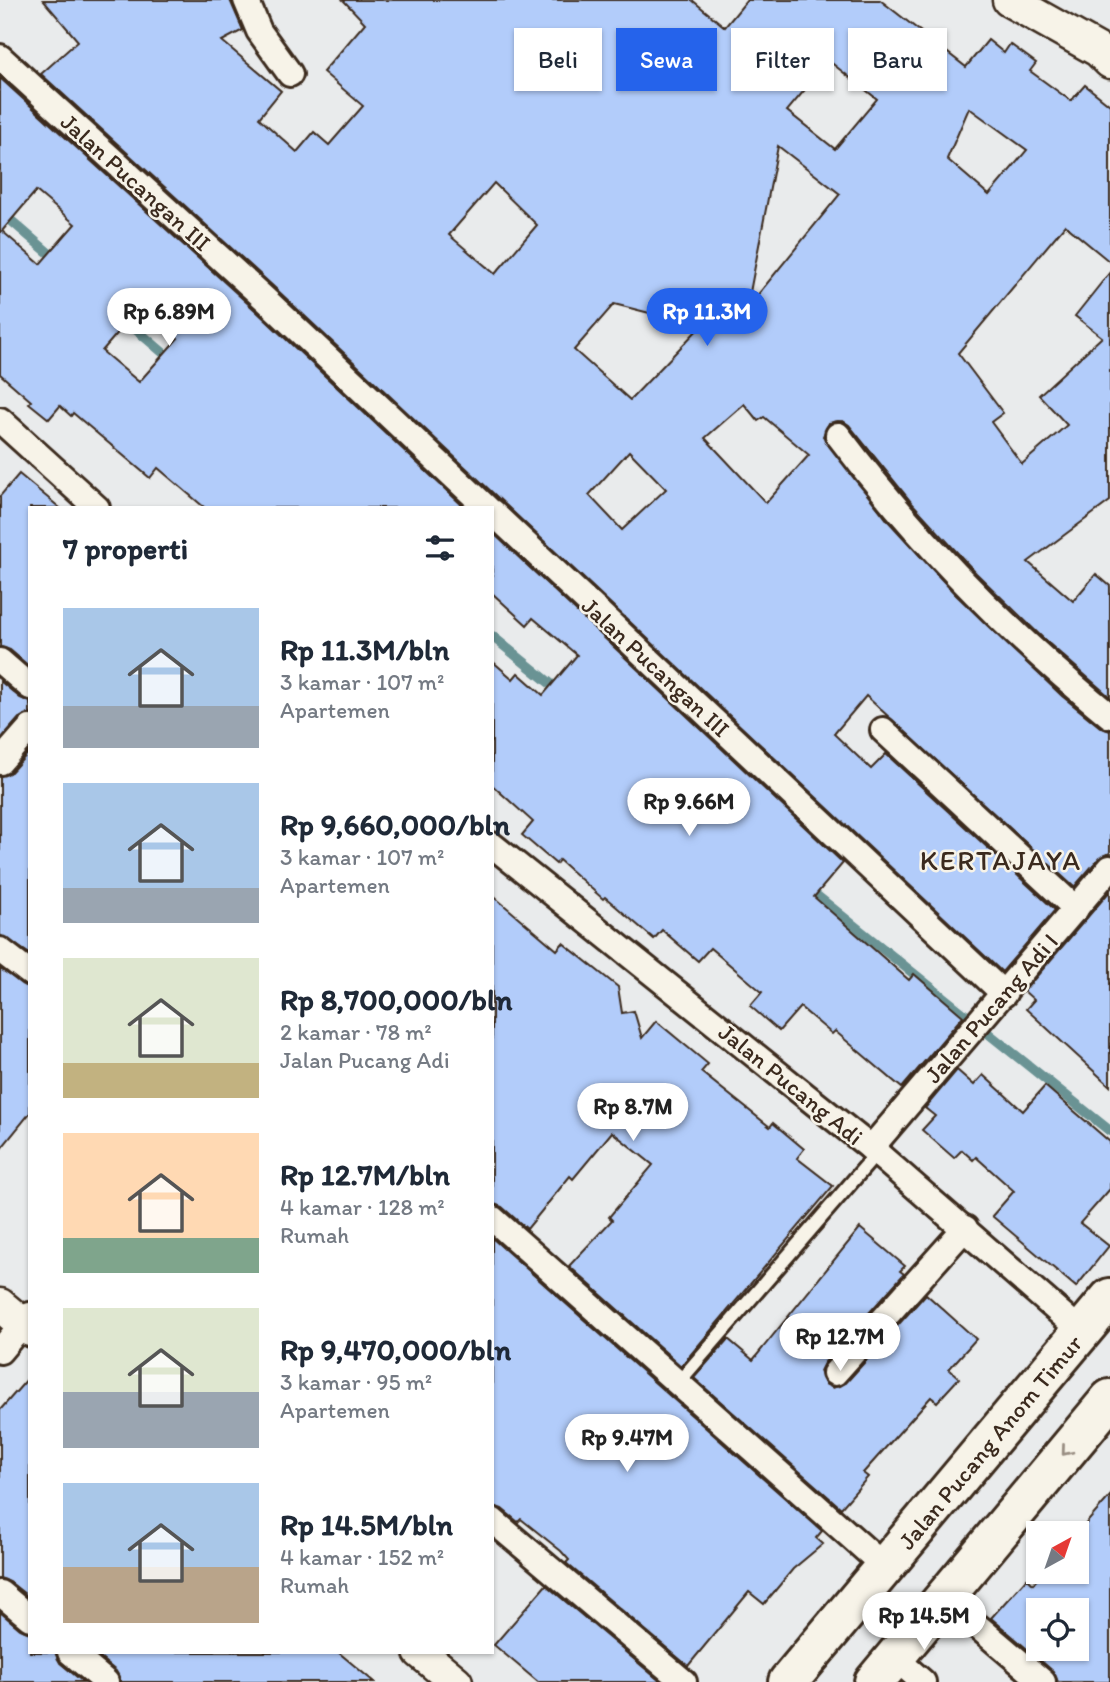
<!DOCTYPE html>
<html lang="id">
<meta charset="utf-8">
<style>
:root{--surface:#fff;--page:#f6f6f7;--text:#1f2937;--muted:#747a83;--accent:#2563eb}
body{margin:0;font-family:Itim,sans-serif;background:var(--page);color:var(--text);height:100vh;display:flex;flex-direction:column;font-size:26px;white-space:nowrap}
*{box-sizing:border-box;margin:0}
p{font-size:23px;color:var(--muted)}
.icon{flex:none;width:38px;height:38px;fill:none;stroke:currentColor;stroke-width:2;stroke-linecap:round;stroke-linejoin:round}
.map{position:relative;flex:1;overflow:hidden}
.drawer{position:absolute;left:28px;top:506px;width:466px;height:1148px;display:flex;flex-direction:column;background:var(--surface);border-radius:0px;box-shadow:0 2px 5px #0004}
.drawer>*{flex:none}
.guide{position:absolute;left:514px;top:28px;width:490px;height:63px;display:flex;gap:14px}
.needle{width:46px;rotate:40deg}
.controls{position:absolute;left:1026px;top:1521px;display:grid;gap:14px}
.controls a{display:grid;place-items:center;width:63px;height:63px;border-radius:0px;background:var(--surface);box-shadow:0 2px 5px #0004;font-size:35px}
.price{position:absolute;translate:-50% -60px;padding:0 16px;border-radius:24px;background:#fff;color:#222;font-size:23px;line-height:46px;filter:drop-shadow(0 2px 4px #0008)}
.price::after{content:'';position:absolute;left:50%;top:42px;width:21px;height:16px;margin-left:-10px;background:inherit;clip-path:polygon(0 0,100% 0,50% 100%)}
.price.on{background:var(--accent);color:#fff}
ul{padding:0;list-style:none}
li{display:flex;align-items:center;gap:21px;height:175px;padding:0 35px}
li span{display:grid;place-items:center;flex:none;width:196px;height:140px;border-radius:0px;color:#555}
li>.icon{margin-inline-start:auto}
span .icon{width:84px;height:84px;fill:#fffc;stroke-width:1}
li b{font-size:30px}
h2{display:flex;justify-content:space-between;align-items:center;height:84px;padding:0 35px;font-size:30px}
.tag{padding:0 24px;border-radius:0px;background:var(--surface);box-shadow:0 2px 5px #0004;font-size:24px;line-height:63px}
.tag.on{background:var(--accent);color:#fff}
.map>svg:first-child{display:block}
</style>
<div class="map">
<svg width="1110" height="1682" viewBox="0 0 1110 1682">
<rect width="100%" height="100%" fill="#e9ebec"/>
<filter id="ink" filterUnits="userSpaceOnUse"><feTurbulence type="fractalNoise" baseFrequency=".0143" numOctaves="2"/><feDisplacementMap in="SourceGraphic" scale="14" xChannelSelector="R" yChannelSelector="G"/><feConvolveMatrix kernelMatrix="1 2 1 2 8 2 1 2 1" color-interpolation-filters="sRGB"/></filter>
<g filter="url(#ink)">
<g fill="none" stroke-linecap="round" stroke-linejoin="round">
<g stroke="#6a9394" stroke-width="10">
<path d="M0 211 58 261"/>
<path d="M119 315 174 362"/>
<path d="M492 636 562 693"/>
<path d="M807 888 1110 1131"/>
</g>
</g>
<g fill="#b2ccfa" stroke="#3b2a1e" stroke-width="2" fill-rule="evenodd">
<path d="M43 0H230L243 30 222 41 281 91 259 118 297 152 314 132 329 145 363 106 323 72 365 23 343 0H692L725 27 747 0H880L966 67 988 40 1004 53 1010 44 1036 63 1030 71 1071 101 1085 85 1110 105V262L1065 225 958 353 1003 413 991 422 1022 464 1067 425 1039 395 1102 337 1075 316 1110 272V501L1028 562 1073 601 1096 574 1110 586V697L1046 641 976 573 911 502 849 425 843 421 829 423 823 436 888 521 955 594 1062 696 1100 727 1110 731V853L1099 858 1074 887 866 696 834 734 871 769 886 754 1055 910 1002 972 275 288 41 74 78 41ZM829 61 877 99 835 149 787 111ZM969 108 1027 150 989 195 947 159ZM778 146 840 194 747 308ZM494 183 537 225 495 274 449 235ZM614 304 701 326 630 400 574 350ZM744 404 758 421 764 417 809 455 766 503 705 438ZM629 451 666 489 622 530 589 495Z"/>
<path d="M0 78 255 310 465 508H205L158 468 150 478 73 413 71 416 60 406 49 419 29 403 31 401 0 374ZM36 191 75 224 40 264 2 231ZM141 306 178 338 139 382 102 351Z"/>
<path d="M19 474 60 508H30V667L10 650 0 647V496Z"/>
<path d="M492 532 843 863 814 897 909 980 914 974 963 1016 902 1088 835 1031 832 1034 800 1007 779 1031 750 1006 762 992 710 948 698 961 662 930 654 939 605 897 603 899 559 860 556 864 522 835 533 822 492 785V661L513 679 518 673 543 695 577 655 533 618 527 625 492 593Z"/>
<path d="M0 681 20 698 30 702V714L19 718 0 740Z"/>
<path d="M30 751V954L0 935V776L11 772Z"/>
<path d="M1110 891V1086L1026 1009 1034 1000 1024 991Z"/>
<path d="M492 895 557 950 563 943 618 987 622 1013 634 1011 642 1038 656 1021 708 1064 701 1072 770 1127 773 1123 804 1149 797 1158 833 1186 681 1366 569 1266 612 1220 609 1217 653 1165 612 1132 573 1179 570 1176 527 1229 502 1207 492 1204Z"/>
<path d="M0 969 30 988V1113L0 1150Z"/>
<path d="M957 1070 974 1085 983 1075 1023 1111 1045 1086 1110 1142V1189L1080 1223 1109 1246 1076 1287 992 1216 1014 1191 976 1157 973 1160 962 1150 954 1158 922 1130 935 1116 925 1108Z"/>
<path d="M860 1228 905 1266 900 1271 904 1274 824 1363 820 1371 825 1384 833 1388 846 1383 926 1294 976 1339 949 1369 959 1378 937 1402 931 1397 863 1473 868 1477 841 1508 694 1378 728 1339 753 1360Z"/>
<path d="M492 1238 822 1531 816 1538 823 1544 793 1569 764 1604 749 1592 688 1666 566 1563 569 1560 561 1551 521 1519 518 1522 502 1509 492 1506Z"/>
<path d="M30 1376V1598L10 1582 0 1578V1410Z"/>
<path d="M1110 1496V1682H1058L1053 1671 991 1618 1027 1578 1033 1584 1043 1572H1076V1535ZM1038 1610H1076V1648H1038Z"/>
<path d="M546 1585 661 1682H538L494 1645Z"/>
<path d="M0 1612 20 1629 30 1633V1652H55L60 1663 83 1682H0Z"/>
<path d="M93 1652H338L374 1682H121L116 1671Z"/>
</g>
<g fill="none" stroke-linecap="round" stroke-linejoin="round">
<g stroke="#3b2a1e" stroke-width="18">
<path id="service" d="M678 1383 877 1153"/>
</g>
<g stroke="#3b2a1e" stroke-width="30">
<g id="minor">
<path d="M246 0 259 31 290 74"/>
<path d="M0 57 265 299 487 508"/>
<path d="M0 420 97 508"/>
<path d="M838 435C917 540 1008 633 1110 716"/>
<path d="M492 512 1004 994"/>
<path d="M0 661 30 687"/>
<path d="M883 730 1076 909"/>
<path d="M0 762 30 728"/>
<path d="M492 845 871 1148 1082 1332"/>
<path d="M0 950 30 973"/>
<path d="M871 1148 1110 868"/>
<path d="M492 1218 885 1567"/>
<path d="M0 1351 30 1315"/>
<path d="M835 1373 965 1228"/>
<path d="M492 1520 684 1682"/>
<path d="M0 1593 30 1618"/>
<path d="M943 1597 1043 1682"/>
<path d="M70 1652 106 1682"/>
<path d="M894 1657 923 1682"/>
</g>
</g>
<g stroke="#3b2a1e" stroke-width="37">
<g id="tertiary">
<path d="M1009 0 1098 50 1110 62"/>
<path d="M0 1305 30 1330"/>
<path d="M420 1652 456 1682"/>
</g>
</g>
<g stroke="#3b2a1e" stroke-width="44">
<g id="primary">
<path d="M788 1682 1110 1298"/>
<path d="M874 1682 1110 1399"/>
</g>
</g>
<use href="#service" stroke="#f7f3e8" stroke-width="12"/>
<use href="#minor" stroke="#f7f3e8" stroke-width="24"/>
<use href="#tertiary" stroke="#f7f3e8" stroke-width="32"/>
<use href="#primary" stroke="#f7f3e8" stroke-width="38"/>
</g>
<defs><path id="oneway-chevron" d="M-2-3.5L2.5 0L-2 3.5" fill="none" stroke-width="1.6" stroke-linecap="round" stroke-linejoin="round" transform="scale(1.75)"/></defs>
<use stroke="#998e83" href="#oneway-chevron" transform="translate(1066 1451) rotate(130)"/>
</g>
<g text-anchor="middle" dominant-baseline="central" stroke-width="5" stroke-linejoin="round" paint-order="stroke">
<g font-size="24" fill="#3b2a1e" stroke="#f7f3e8">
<text transform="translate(136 182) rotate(42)">Jalan Pucangan III</text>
<text transform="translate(656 667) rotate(43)">Jalan Pucangan III</text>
<text transform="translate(991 1008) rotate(-49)">Jalan Pucang Adi I</text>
<text transform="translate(791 1084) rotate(39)">Jalan Pucang Adi</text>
<text transform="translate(990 1442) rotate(-50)">Jalan Pucang Anom Timur</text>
</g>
<g font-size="28" letter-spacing="2" fill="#3b2a1e" stroke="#f7f3e8">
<text x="1001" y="860">KERTAJAYA</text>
</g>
</g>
</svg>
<div class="controls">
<a><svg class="needle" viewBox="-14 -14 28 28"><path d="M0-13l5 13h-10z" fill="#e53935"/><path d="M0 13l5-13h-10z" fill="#747a83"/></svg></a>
<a><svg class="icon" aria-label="locate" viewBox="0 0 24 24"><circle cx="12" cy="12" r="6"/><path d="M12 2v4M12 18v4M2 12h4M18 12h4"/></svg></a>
</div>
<b class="price" style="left:169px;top:348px">Rp 6.89M</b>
<b class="price on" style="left:707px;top:348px">Rp 11.3M</b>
<b class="price" style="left:689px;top:838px">Rp 9.66M</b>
<b class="price" style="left:633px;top:1143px">Rp 8.7M</b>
<b class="price" style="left:840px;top:1373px">Rp 12.7M</b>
<b class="price" style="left:627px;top:1474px">Rp 9.47M</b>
<b class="price" style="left:924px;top:1652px">Rp 14.5M</b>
<div class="guide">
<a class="tag">Beli</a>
<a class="tag on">Sewa</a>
<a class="tag">Filter</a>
<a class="tag">Baru</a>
</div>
<section class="drawer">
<h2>7 properti<svg class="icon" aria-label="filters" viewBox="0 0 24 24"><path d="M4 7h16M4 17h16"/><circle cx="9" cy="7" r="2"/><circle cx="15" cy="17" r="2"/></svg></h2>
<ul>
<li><span style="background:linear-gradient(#a9c7e8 70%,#9aa5b1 0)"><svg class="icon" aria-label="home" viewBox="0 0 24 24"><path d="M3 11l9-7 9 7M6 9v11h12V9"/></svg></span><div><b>Rp 11.3M/bln</b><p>3 kamar · 107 m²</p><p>Apartemen</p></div></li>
<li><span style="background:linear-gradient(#a9c7e8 75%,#9aa5b1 0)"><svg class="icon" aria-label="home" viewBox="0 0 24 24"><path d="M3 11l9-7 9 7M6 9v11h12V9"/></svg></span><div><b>Rp 9,660,000/bln</b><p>3 kamar · 107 m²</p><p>Apartemen</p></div></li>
<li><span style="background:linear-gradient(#dfe7d0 75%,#c2b280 0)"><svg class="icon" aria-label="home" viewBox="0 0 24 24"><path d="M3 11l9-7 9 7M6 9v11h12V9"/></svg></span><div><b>Rp 8,700,000/bln</b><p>2 kamar · 78 m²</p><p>Jalan Pucang Adi</p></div></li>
<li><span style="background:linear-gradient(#ffd9b3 75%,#7fa58c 0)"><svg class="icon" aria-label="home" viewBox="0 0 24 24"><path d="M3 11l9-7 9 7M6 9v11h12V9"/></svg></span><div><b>Rp 12.7M/bln</b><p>4 kamar · 128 m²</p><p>Rumah</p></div></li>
<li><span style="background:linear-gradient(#dfe7d0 60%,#9aa5b1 0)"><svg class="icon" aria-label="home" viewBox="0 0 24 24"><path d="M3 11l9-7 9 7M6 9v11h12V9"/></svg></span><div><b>Rp 9,470,000/bln</b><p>3 kamar · 95 m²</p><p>Apartemen</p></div></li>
<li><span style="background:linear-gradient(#a9c7e8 60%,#b9a48a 0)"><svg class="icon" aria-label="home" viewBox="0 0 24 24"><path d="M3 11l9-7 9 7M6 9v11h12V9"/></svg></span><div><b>Rp 14.5M/bln</b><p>4 kamar · 152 m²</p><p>Rumah</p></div></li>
</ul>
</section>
</div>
